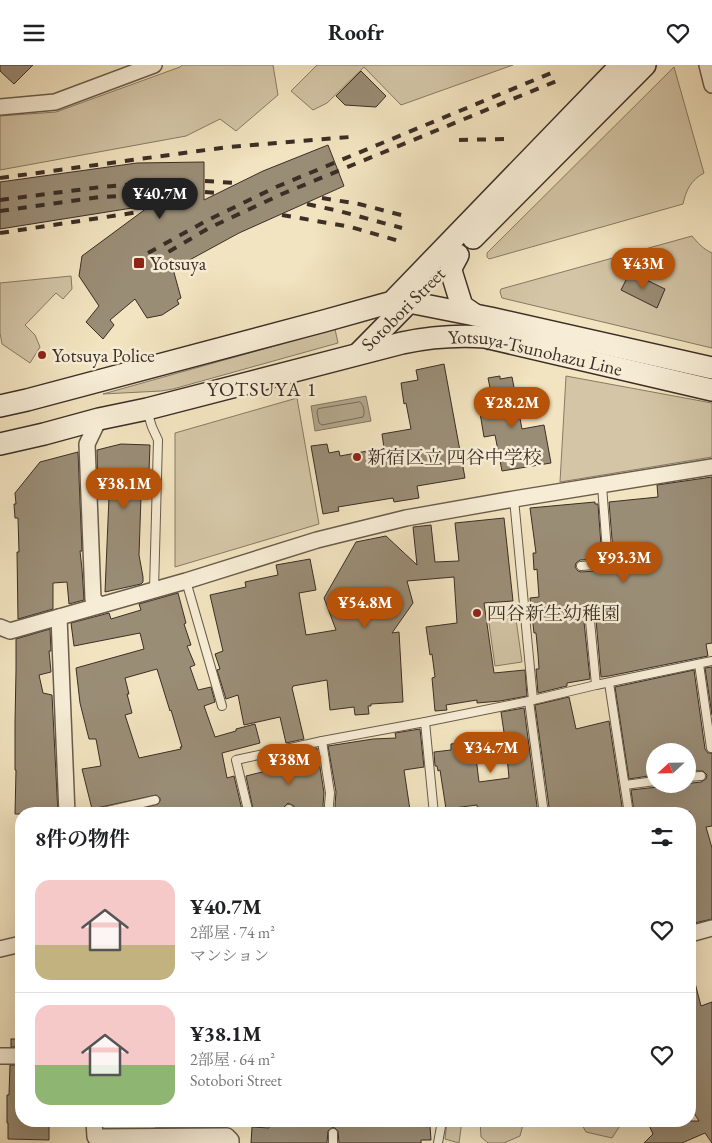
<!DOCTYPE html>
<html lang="ja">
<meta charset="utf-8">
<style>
:root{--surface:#fff;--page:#f6f6f6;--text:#202124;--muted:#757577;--line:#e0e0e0;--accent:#b45309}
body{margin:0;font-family:"EB Garamond","Noto Serif JP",serif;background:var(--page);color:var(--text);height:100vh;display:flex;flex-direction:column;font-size:19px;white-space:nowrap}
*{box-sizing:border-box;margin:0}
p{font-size:16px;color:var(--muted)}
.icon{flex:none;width:28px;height:28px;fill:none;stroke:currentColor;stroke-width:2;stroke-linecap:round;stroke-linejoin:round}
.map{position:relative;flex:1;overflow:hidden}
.drawer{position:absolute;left:15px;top:742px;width:681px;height:320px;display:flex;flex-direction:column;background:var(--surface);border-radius:20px;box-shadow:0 5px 20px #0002}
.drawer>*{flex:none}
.needle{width:32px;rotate:248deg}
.controls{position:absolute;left:646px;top:678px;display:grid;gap:10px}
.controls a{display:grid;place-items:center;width:50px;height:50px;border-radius:50%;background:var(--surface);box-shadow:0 5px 20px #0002;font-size:25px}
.price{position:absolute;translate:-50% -42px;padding:0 11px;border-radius:18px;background:var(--accent);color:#fff;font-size:16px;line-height:32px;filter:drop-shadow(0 1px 2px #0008)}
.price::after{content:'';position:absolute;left:50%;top:30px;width:15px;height:11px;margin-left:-8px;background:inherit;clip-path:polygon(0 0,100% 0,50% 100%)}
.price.active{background:#222;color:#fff}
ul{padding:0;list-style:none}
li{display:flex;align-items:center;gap:15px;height:125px;padding:0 20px}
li+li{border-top:1px solid var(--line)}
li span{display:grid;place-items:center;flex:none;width:140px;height:100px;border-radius:15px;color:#555}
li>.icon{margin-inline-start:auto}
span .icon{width:60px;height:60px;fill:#fffc;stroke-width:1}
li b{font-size:21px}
h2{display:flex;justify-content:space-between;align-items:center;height:60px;padding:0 20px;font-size:21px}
header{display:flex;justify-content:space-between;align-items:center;height:65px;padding:0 20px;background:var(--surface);font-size:22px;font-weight:700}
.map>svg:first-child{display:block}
</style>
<header><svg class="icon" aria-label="menu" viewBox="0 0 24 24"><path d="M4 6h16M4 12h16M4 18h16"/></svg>Roofr<svg class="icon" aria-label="heart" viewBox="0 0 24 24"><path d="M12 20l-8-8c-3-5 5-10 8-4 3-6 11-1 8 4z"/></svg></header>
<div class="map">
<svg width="712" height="1078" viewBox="0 0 712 1078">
<rect width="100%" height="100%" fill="#f2e4c0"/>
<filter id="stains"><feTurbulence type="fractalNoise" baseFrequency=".004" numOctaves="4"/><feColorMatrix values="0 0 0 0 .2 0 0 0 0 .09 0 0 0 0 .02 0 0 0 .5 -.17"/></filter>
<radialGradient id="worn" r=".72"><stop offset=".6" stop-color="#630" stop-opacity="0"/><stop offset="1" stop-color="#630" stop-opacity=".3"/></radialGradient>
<g fill="#d3c5a6" stroke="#877a66">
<path d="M182 0H273L278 30 236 66 220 54 186 71 0 105V51L56 47 180 2Z"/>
<path d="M317 0H513L401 40 364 2 327 38 313 45 291 26Z"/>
<path d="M674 2 704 108C691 115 686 125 683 139L489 194 487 192V188Z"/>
<path d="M692 171C698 178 703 184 712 188V283L502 233 500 227 501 224Z"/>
<path d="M71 211 72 224 63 234 56 228 25 260 35 270 40 282 30 298 2 279 0 268V218Z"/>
<path d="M335 264 338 278 173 324 161 326 103 329Z"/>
<path d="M566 311 712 338V392L560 417Z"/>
<path d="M297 333 319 459 175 502V368Z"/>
<path d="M515 547 522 597 495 601 488 551Z"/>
<path d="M447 1056H462L459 1078 445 1074Z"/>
<path d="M480 1056H524L520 1071 504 1078H488L481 1072Z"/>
<path d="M582 1056H623L612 1073 586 1067 582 1060Z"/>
</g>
<path fill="#b4a68c" stroke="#847663" d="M366 331 371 356 315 366 311 341Z"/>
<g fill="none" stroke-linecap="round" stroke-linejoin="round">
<path stroke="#786a59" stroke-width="1" d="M360 337C364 339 365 349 363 352L322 360 319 358 317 347 318 344Z"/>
</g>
<g fill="#9a8d76" stroke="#3b2e26" fill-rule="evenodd">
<path d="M0 0H33L14 19 0 6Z"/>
<path d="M361 6 386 31 376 42 345 40 336 31Z"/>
<path d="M328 80 344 121 239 168 173 204 181 233 177 235 179 239 162 250 147 253 135 234 110 255 114 260 103 274 86 257 99 241 79 211 82 191 151 140 0 164V117L137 98 204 97V135L263 106Z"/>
<path d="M630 207 665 224 657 243 621 225Z"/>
<path d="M444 299 465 413 417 421 419 433 394 437 393 433 338 442 339 446 323 449 311 381 327 379 329 388 339 386 340 391 384 383 382 369 411 364 406 338 404 339 401 318 418 315 416 305Z"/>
<path d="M500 311V314L512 312 522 364 544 360 551 398 502 406 495 370 484 372 478 336 492 333 488 313Z"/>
<path d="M121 379 150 380 148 432H141L139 490 143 512V517L141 519 105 527 109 432 98 434 97 385Z"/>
<path d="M78 387 82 486H80L82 504 84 535 69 539 67 517 53 518V544L18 554 17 487H19L18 453H15L14 439H16L15 428 40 397Z"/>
<path d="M712 412V578L706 579 708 591 609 611 601 612 596 555 593 551H589L585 553 584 557 590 614 567 618V621L538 628 536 604H539L538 589 536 568H534L530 533 539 532 537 504 534 505 533 488H536L530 443 595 437V439H598L602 494 580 495 576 498 575 502 578 506 581 507 608 505 612 503 614 499 609 437 658 432 657 420Z"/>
<path d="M504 453 513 536 484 538 494 608 525 605 527 631 500 636 477 638V635L446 640 447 645 435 646 432 613 435 612 432 589 430 590 426 562 457 558 454 512 407 516 413 538 392 568 399 567 403 637 371 639V641H368L369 649 355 650 354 642 330 645 327 615 293 621V622L292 623 304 674 286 678 280 652 244 660 238 630 226 634 217 605 220 604 215 589 223 586 210 530 246 522 245 517 278 510 276 500 310 494 316 525 299 528 306 570 336 565 324 533 356 477 386 471 417 500 413 462 431 460 435 497 459 496 455 458Z"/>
<path d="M178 528 186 558 184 559 191 580 187 581 195 600 190 602 198 625 211 622 215 637 204 641 215 672 236 666V664L255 659 260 678 222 688 227 713 234 711 243 749H120L158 739 160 736V733L156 730 92 744 82 704 101 701 96 674H89L80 638 76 603 144 584 140 568 74 581 71 558 109 548 111 554 141 545 139 539ZM157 604 170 646 171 645 182 682H180L181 684 139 693 125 650 132 648 127 629H129L125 613Z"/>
<path d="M50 564 51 586H49L51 607 39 610 43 628 52 630 58 749H15L16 705H15V658L16 605V574Z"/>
<path d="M712 602V650L705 603Z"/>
<path d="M694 605 705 684 708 688H712V761L706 762 712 783V854L690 859V747L668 749V744L634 747 631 725 701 717 706 714 707 710 703 706H688V686H655V710L629 714 615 622Z"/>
<path d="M569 632 576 664 609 656 623 748 550 749 535 640Z"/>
<path d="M524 643 538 749H478L477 740 446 744 440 705 438 706 437 701H435L434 687 451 685V679L474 676 479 717 509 713 506 681 501 647Z"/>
<path d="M420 664 424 702 404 705 410 745 384 748V749H336L335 740 336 727 328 681 373 674 396 673 395 668Z"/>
<path d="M317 683 324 728 323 740 324 749H296L294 741 288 738 284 742V749H254L246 711 278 703 277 692 289 690V689Z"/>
<path d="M694 914 701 941 712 937V1078L705 1068 682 1078H644L653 1069 647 1056H699L690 1042V915Z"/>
<rect x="11" y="974" width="10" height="8"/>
<path d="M10 1000H21V1056H49V1075L8 1074V1058H7V1030H9Z"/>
<path d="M155 1056H226L225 1062H155Z"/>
<path d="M340 1056H426V1062L430 1061 431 1075H421V1078H339L338 1066 335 1063 333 1062 328 1066 327 1078H251L252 1062 269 1063V1058L298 1060Z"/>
</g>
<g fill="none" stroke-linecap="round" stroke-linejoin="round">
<g stroke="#695c4c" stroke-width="10">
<g id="lane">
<path d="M147 346 152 362 158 375 154 525"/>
<path d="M514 434 533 635"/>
<path d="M581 501 608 499 602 421"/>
<path d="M186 516 222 641"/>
<path d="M590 556 596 620"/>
<path d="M699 599 711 683"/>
<path d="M609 618 629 749"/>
<path d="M529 636 544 749"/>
<path d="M425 657 434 749"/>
<path d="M322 676 330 728 329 740 330 749"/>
<path d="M688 712 701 711"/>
<path d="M625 720 655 716"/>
<path d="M289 744 290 749"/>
<path d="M94 749 155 735"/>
<path d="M249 749 236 695 322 676 425 657 529 636 596 620 712 596"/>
<path d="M333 1068V1078"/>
<path d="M438 1078 442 1056"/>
</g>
</g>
<g stroke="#695c4c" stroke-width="18">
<g id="street">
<path d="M707 0 712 20"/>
<path d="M0 42 55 37 154 0"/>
<path d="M99 354 87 379 93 534 100 540"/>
<path d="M59 552 67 749"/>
<path d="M0 562 10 566 186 516 317 475 406 453 514 434 712 402"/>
<path d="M690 869 712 863"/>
<path d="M0 884 21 879"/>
<path d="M0 991H21"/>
<path d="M94 1056 95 1072 227 1071 231 1075V1078"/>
</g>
</g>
<g stroke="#3b2e26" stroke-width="24">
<g id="secondary">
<path d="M473 173 645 0"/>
<path d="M458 190 451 203 452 209 462 241 475 250"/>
<path d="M399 237H409L490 253 712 303"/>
<path d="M359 288 416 230"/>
<path d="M0 341 27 335 324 256 392 237 621 0"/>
<path id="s1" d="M0 379 44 369 99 354 147 344 402 278C430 272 457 270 485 272L712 325"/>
</g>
</g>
<use href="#lane" stroke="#f7edd6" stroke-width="8"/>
<use href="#street" stroke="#f7edd6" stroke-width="15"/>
<use href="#secondary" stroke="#f7edd6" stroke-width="21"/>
<g stroke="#3b2e26" stroke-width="4" stroke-dasharray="9 9" stroke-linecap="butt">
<path d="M459 75 504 74"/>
<path d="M0 113 228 82 350 72"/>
<path d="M205 116 235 118"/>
<path d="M205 127 216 128"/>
<path d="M322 133 359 139 405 151"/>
<path d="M0 135 101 122 137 119"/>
<path d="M307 139 339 146 402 163"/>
<path d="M0 146 100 132 138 130"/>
<path d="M282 150 351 162 399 176"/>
<path d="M0 168 139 147"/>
<path d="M148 188 206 156 276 122 556 6"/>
<path d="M153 196 209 163 282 129 559 15"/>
</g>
</g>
<g fill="#8f2418" stroke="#f7edd6" stroke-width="2">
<rect x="133" y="192" width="12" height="12" rx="2.5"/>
<circle cx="42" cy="290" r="5"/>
<circle cx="357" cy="392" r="5"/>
<circle cx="477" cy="548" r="5"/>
</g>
<g text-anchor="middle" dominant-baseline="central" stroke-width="5" stroke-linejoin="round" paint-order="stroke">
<g font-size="19" fill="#3b2e26" stroke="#f7edd6" text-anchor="start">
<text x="150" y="198">Yotsuya</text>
<text x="52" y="290">Yotsuya Police</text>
<text x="367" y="392">新宿区立 四谷中学校</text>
<text x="487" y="548">四谷新生幼稚園</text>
</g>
<g font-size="19" fill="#3b2e26" stroke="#f7edd6">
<text transform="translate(403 244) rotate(-45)">Sotobori Street</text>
<text stroke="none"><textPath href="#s1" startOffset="550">Yotsuya-Tsunohazu Line</textPath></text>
</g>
<g font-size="20" letter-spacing="1" fill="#3b2e26" stroke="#f7edd6">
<text x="262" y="324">YOTSUYA 1</text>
</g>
</g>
<rect width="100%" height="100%" filter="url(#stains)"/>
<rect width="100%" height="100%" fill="url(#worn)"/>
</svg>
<div class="controls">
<a><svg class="needle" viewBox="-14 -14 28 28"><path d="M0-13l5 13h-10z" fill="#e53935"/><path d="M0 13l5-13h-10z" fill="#757577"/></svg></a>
</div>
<b class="price active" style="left:160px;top:155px">¥40.7M</b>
<b class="price" style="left:643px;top:225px">¥43M</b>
<b class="price" style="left:512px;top:364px">¥28.2M</b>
<b class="price" style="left:124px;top:445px">¥38.1M</b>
<b class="price" style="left:624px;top:519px">¥93.3M</b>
<b class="price" style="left:365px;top:564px">¥54.8M</b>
<b class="price" style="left:491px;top:709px">¥34.7M</b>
<b class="price" style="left:289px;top:721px">¥38M</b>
<section class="drawer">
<h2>8件の物件<svg class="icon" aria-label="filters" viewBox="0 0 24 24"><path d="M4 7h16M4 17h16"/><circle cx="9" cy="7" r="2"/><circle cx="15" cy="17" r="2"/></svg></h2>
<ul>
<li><span style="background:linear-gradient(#f6c9c9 65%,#c2b280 0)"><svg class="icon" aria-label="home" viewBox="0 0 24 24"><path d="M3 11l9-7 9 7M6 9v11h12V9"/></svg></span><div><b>¥40.7M</b><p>2部屋 · 74 m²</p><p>マンション</p></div><svg class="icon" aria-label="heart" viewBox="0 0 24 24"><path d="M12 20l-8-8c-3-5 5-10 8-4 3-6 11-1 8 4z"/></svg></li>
<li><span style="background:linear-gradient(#f6c9c9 60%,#8fb573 0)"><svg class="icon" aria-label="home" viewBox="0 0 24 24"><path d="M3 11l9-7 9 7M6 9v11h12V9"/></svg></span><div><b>¥38.1M</b><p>2部屋 · 64 m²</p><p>Sotobori Street</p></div><svg class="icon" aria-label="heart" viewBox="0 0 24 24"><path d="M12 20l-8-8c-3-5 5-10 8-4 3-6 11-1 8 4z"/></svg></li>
</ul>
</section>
</div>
